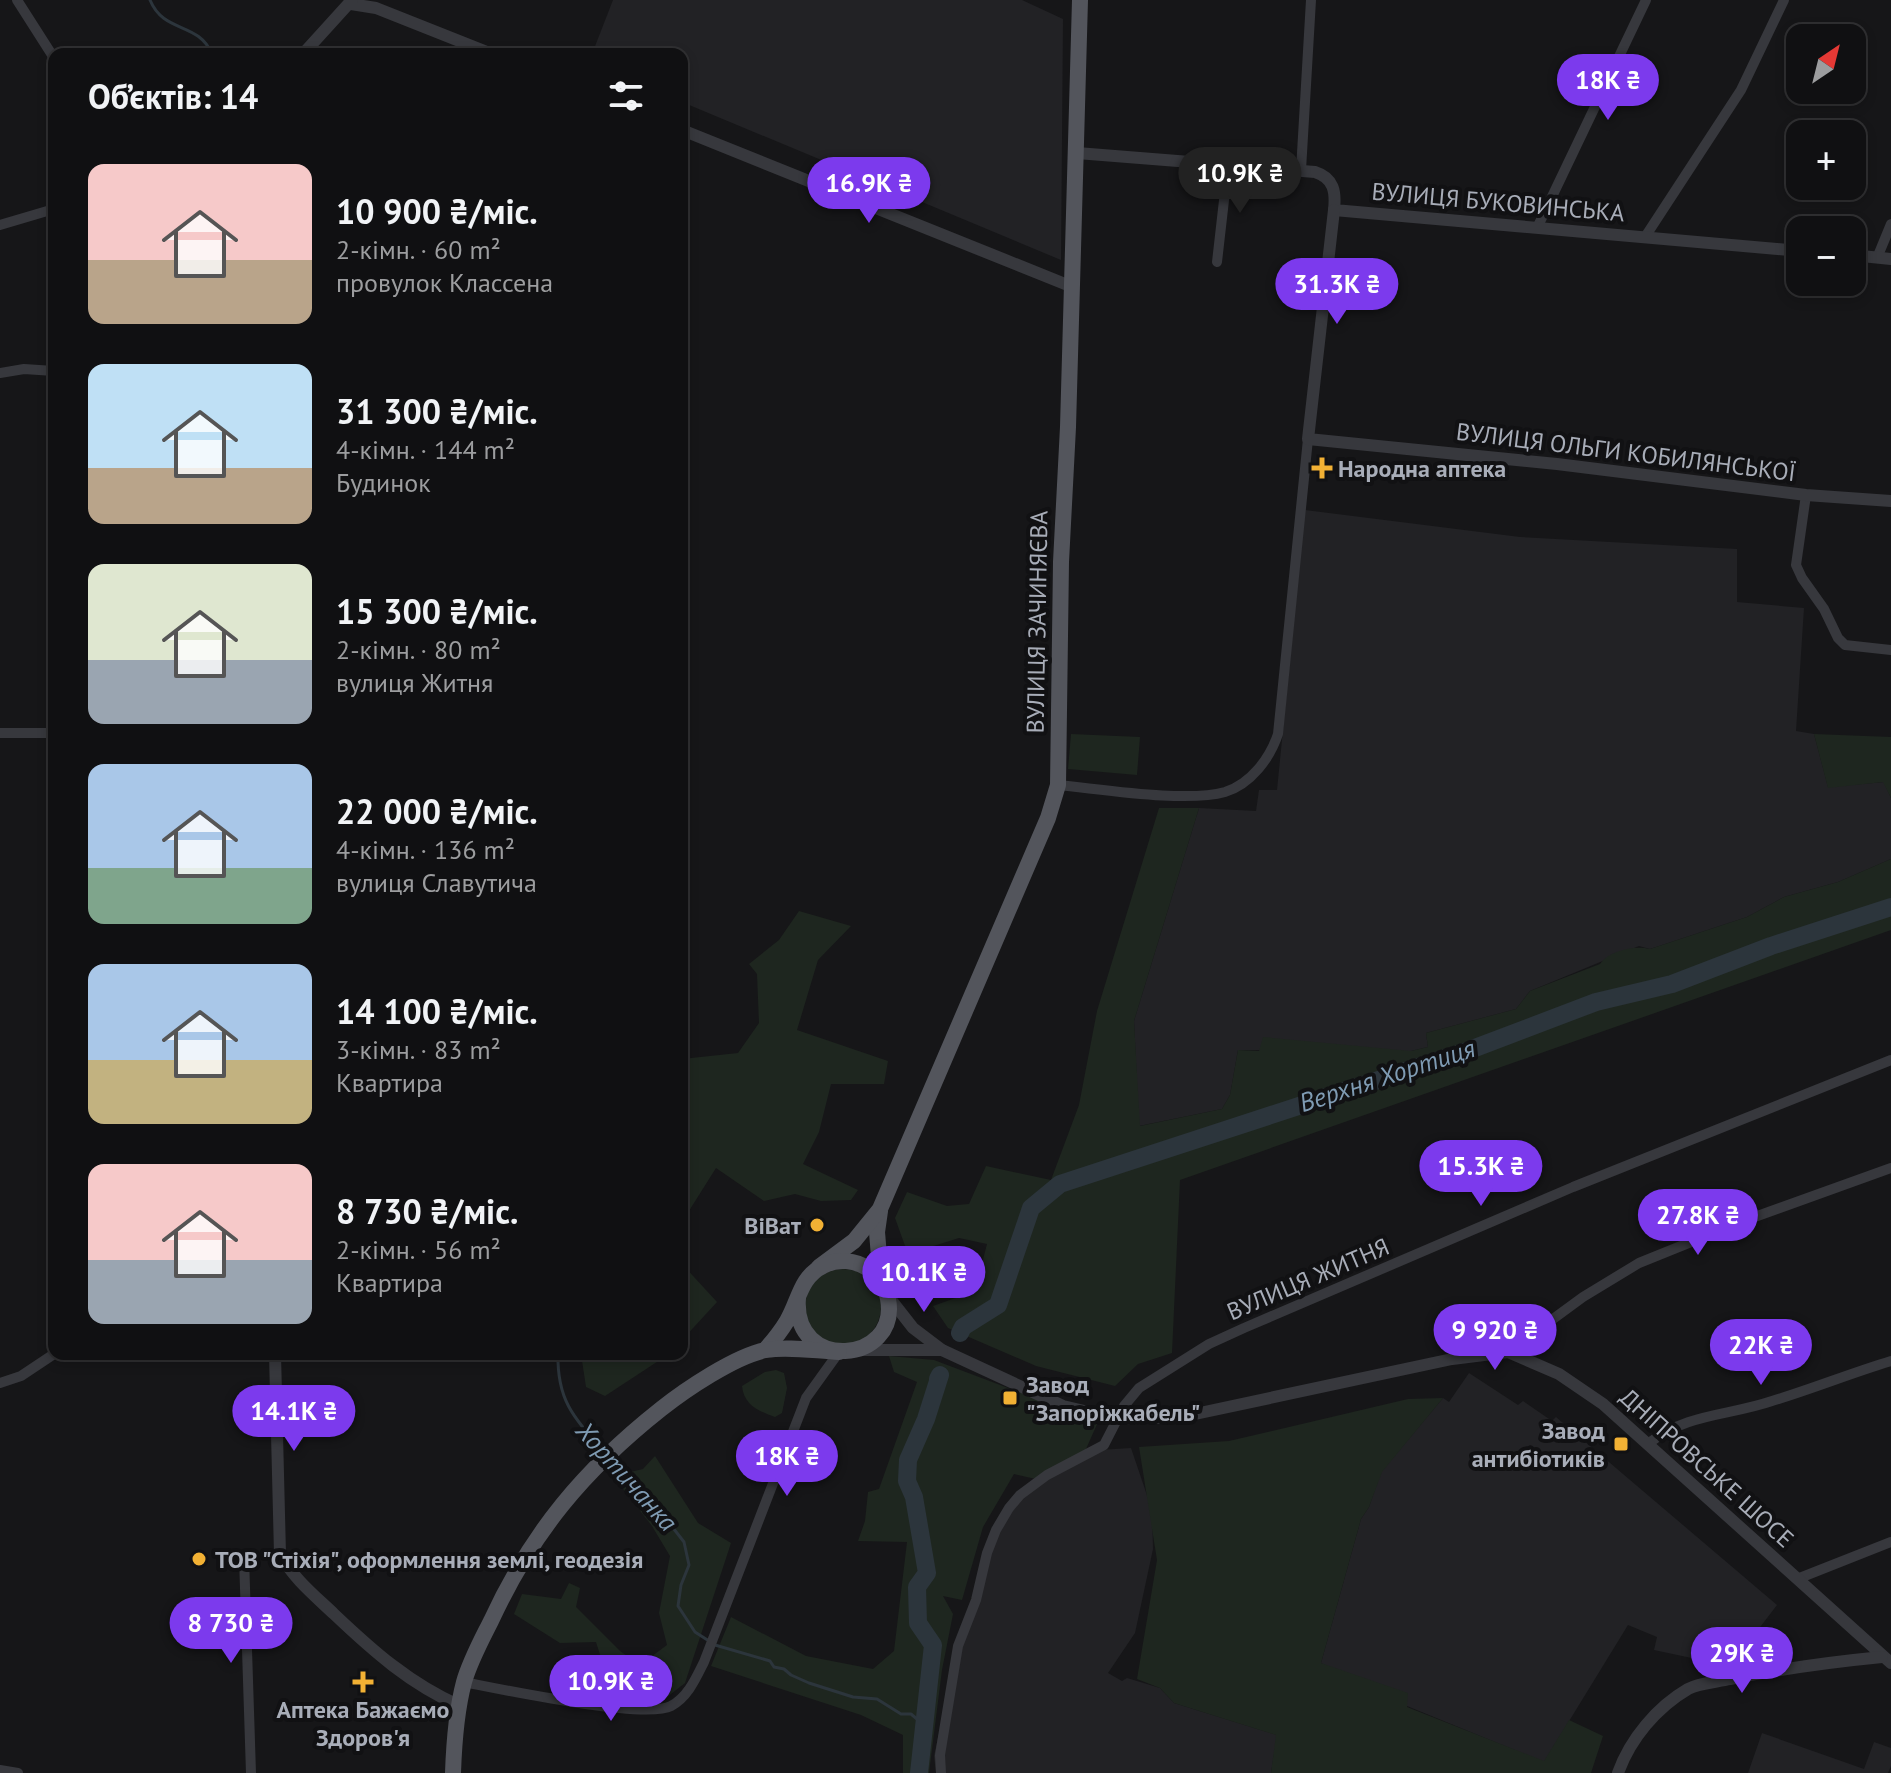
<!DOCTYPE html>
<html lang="uk">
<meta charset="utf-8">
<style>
:root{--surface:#101012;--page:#19191b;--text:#f1f3f6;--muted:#9c9d9f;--line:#303032;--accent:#7c3aed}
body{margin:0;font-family:"PT Sans",sans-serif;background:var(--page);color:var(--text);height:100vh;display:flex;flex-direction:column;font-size:30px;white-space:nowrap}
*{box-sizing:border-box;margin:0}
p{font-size:26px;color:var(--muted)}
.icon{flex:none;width:44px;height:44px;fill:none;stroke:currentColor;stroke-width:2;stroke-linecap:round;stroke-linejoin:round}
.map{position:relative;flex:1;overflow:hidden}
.panel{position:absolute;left:48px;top:48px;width:640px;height:1312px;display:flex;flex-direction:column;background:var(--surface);border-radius:16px;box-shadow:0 4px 12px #0003,0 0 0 2px var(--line)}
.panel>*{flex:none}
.needle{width:52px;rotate:35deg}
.fabs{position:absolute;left:1786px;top:24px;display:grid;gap:16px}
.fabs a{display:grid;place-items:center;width:80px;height:80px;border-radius:16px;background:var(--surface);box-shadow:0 4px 12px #0003,0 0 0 2px var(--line);font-size:40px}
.price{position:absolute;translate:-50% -68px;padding:0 18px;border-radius:28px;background:var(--accent);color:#fff;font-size:26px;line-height:52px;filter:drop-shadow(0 2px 4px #0008)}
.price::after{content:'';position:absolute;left:50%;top:48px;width:24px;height:18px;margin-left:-12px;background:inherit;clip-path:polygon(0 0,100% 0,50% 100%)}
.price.on{background:#222;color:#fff}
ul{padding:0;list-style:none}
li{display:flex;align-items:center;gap:24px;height:200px;padding:0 40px}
li span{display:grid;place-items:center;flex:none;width:224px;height:160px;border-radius:16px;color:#555}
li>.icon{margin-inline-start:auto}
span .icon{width:96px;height:96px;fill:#fffc;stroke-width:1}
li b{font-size:34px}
h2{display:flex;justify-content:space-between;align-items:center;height:96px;padding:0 40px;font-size:34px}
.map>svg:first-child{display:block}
</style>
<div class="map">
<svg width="1891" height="1773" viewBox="0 0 1891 1773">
<rect width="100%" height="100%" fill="#161618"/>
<g fill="#222225">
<path d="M613 0H1022L1063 19 1061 260 682 102V54H592Z"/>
<path d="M1305 510 1520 537 1737 549V602L1804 608 1796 731 1814 734 1828 787 1884 782 1891 798V859L1838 882 1784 897 1747 917 1650 949 1639 946 1530 991 1516 1009 1426 1033 1428 1047 1411 1051 1238 1050 1230 1095 1222 1109 1139 1126 1134 1021 1199 808 1256 811 1259 790H1277Z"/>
<path d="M1469 1373 1518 1405 1523 1401 1552 1421 1556 1417 1777 1605 1738 1656 1715 1663 1654 1650 1657 1637 1628 1625 1544 1762 1407 1706 1321 1663 1361 1519 1369 1507 1381 1472 1443 1398 1449 1402Z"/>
<path d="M1131 1448 1152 1510 1153 1549 1135 1633 1108 1673 1122 1681 1127 1678 1160 1688 1174 1703 1277 1735 1271 1773H936L934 1756 958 1646 987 1553 1020 1495 1099 1450Z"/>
<path d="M1762 1733 1864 1769 1874 1742 1891 1748V1766L1888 1773H1748Z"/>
</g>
<g fill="#1e261f">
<path d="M1071 734 1140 737 1137 775 1068 769Z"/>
<path d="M1814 734 1891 737V798L1883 782 1828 788Z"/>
<path d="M1159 808H1199L1134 1021 1140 1126 1222 1109 1230 1095 1238 1050 1259 1051 1263 1037 1411 1051 1428 1047 1426 1033 1516 1009 1530 991 1600 964C1609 951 1634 945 1650 949L1747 917 1784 897 1838 882 1891 859V930L1180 1180 1172 1353 1138 1364 1115 1386 1036 1366 948 1328 933 1306 975 1291 987 1244 959 1238 908 1254 895 1218 907 1192 947 1206 969 1204 986 1166 1051 1180 1079 1105 1097 1011Z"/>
<path d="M799 911 851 926 818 960 797 1030 888 1061 884 1084H831L819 1132 803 1164 858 1190 851 1200 821 1201 795 1194 764 1201 716 1168 682 1222V1059L738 1053 759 1023 757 974 749 964 779 940Z"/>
<path d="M682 1264 717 1302 682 1340Z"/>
<circle cx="843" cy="1307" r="38"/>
<path d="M581 1354H669L605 1396 586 1387Z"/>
<path d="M889 1356 934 1360 1098 1422 1082 1458 1040 1480 1014 1474 983 1527 962 1600 943 1596 953 1614 942 1670 929 1773H903V1735L861 1715 711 1666 731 1617 806 1656 873 1669 894 1651 907 1542 858 1541 865 1521 868 1492 879 1489 917 1382 894 1372Z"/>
<path d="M776 1370 784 1373 787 1388 782 1413 775 1417C758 1411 744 1405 742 1386L765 1372Z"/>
<path d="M1443 1398 1382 1472 1369 1507 1361 1519 1321 1663 1408 1693 1407 1707 1544 1761 1569 1720 1603 1736 1591 1773H1271L1276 1735 1174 1703 1160 1688 1137 1679 1157 1560 1139 1447 1229 1441 1408 1399Z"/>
<path d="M655 1456 698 1523 731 1543 685 1683 662 1701 612 1693 596 1642 560 1643 514 1614 522 1594 561 1599 569 1583 580 1588 576 1607 620 1651 640 1665 667 1645 659 1613 670 1556 652 1526 613 1476 643 1469Z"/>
</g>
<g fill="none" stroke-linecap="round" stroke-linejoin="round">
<g stroke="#2c353c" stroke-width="3">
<path d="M150 0C164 34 198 21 212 54"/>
<path d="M558 1354C557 1401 574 1418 604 1451"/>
<path d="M612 1459 638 1483 684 1542 689 1565 681 1585 678 1606 695 1632 709 1641"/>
<path d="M715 1645 770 1661 774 1667 784 1669 791 1675 809 1683 853 1697 877 1699 901 1714H911L924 1725"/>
</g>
<g stroke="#2c353c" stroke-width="18">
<path d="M960 1333 963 1327 998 1305 1031 1208 1060 1184 1467 1051 1596 1002 1672 984 1771 946 1891 907"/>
<path d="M919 1773 933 1645 918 1623 917 1587 927 1573 914 1497 907 1481 908 1460 926 1419 940 1375 938 1379"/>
</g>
<g stroke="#37383d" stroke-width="10">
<path d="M17 0 54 58"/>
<path d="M1301 170 1311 0"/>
<path d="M0 225 54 209"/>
<path d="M1537 228 1646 0"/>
<path d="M1645 237 1741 90 1784 0"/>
<path d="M1877 258 1891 224"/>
<path d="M1217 262 1228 165"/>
<path d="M0 373 24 369 54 371"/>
<path d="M1806 495 1796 565 1802 578 1824 609 1838 638 1845 645 1891 650"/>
<path d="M0 733H54"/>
<path d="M1058 785C1101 789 1186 803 1225 792 1251 784 1270 758 1278 734L1308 439"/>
<path d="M1508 1352 1583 1297 1639 1263 1738 1223 1891 1168"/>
<path d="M0 1383 21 1376 54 1354"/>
<path d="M1649 1443C1688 1413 1728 1416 1772 1401 1812 1389 1851 1373 1891 1361"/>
<path d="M244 1557 251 1773"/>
<path d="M1797 1579 1891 1542"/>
<path d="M464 1682C500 1689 645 1720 671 1706 688 1697 696 1678 704 1662L806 1398 839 1352"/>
<path d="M0 1770 18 1773"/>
<path d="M941 1773 940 1755 958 1646 976 1600 987 1553 996 1530 1009 1508 1020 1495 1047 1475 1104 1445 1124 1406 1139 1388 1209 1344 1244 1328 1573 1187 1891 1060"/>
</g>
<g stroke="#37383d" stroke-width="12">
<path d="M351 4 376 8 492 54"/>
<path d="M303 54 352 0"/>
<path d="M682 130 1070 286"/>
<path d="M1077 153 1315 172C1334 178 1336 192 1334 210L1800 251"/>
<path d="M1334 210 1308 439 1557 464 1806 495 1891 501"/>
<path d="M1852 255 1891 259"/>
<path d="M888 1296 913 1328 942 1350 1063 1406 1118 1419 1181 1417 1452 1359 1508 1352 1559 1374 1603 1404 1891 1663"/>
<path d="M858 1350H942"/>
<path d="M275 1354 280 1554C293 1578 314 1595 334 1614 373 1651 410 1684 460 1706"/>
<path d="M1618 1773C1630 1739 1657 1707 1688 1689 1699 1683 1717 1682 1730 1679 1780 1669 1831 1662 1882 1657"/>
</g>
<g stroke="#53555c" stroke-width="16">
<path d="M880 1211 877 1232 881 1281"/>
<path d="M819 1267 854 1241 880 1209 1048 818 1058 785 1061 562 1068 427 1080 0"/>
<path d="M765 1350C773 1341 781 1331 787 1321 799 1301 800 1277 823 1266 838 1258 855 1260 869 1269 880 1276 886 1287 888 1299 900 1364 792 1373 798 1298"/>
<path d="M453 1773C454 1743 456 1712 464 1682 470 1661 481 1641 491 1621 532 1532 584 1470 661 1409 685 1390 735 1356 766 1350 789 1346 816 1351 839 1352"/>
</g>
</g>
<g fill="#f2b134" stroke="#111113" stroke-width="3">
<path d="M1318 456h8v8h8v8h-8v8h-8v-8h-8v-8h8z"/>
<circle cx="817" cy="1225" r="8"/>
<rect x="1002" y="1390" width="16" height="16" rx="4"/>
<rect x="1613" y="1436" width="16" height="16" rx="4"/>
<circle cx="199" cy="1559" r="8"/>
<path d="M359 1670h8v8h8v8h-8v8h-8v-8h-8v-8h8z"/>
</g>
<g text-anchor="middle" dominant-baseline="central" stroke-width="8" stroke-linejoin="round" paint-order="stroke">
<g font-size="24" fill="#a8adb8" stroke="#111113">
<text transform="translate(1498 202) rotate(5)">ВУЛИЦЯ БУКОВИНСЬКА</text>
<text transform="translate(1626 452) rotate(7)">ВУЛИЦЯ ОЛЬГИ КОБИЛЯНСЬКОЇ</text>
<text transform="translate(1037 622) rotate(-89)">ВУЛИЦЯ ЗАЧИНЯЄВА</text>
<text transform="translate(1308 1279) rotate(-23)">ВУЛИЦЯ ЖИТНЯ</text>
<text transform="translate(1707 1468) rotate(42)">ДНІПРОВСЬКЕ ШОСЕ</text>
</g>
<g font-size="24" font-weight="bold" fill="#a8adb8" stroke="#111113" text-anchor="start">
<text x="1338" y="468">Народна аптека</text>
<text x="801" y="1225" text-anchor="end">ВіВат</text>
<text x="1026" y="1384">Завод<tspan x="1026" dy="28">"Запоріжкабель"</tspan></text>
<text x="1605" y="1430" text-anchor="end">Завод<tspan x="1605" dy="28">антибіотиків</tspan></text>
<text x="215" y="1559">ТОВ "Стіхія", оформлення землі, геодезія</text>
<text x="363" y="1709" text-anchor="middle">Аптека Бажаємо<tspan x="363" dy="28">Здоров'я</tspan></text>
</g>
<g font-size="26" font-style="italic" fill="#7f9bb3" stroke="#111113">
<text transform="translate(1387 1075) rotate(-18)">Верхня Хортиця</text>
<text transform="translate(627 1476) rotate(48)">Хортичанка</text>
</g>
</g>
</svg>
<div class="fabs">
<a><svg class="needle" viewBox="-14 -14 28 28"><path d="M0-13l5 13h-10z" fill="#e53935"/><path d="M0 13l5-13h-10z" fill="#9c9d9f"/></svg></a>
<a>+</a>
<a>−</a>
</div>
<b class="price" style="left:1608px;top:122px">18K ₴</b>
<b class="price on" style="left:1240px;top:215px">10.9K ₴</b>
<b class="price" style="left:869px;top:225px">16.9K ₴</b>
<b class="price" style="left:1337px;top:326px">31.3K ₴</b>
<b class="price" style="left:1481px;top:1208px">15.3K ₴</b>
<b class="price" style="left:1698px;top:1257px">27.8K ₴</b>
<b class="price" style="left:924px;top:1314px">10.1K ₴</b>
<b class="price" style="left:1495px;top:1372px">9 920 ₴</b>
<b class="price" style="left:1761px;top:1387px">22K ₴</b>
<b class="price" style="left:294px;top:1453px">14.1K ₴</b>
<b class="price" style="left:787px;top:1498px">18K ₴</b>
<b class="price" style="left:231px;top:1665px">8 730 ₴</b>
<b class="price" style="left:1742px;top:1695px">29K ₴</b>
<b class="price" style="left:611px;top:1723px">10.9K ₴</b>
<section class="panel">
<h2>Об’єктів: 14<svg class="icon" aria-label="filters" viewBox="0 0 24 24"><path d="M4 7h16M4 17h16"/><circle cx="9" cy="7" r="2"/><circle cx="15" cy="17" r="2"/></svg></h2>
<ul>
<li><span style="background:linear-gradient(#f6c9c9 60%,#b9a48a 0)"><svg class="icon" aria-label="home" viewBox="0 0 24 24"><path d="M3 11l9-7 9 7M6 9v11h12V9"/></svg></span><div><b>10 900 ₴/міс.</b><p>2-кімн. · 60 m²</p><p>провулок Классена</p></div></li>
<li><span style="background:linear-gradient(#bfe0f5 65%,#b9a48a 0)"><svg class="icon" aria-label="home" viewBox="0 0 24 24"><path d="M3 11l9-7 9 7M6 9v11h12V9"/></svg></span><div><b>31 300 ₴/міс.</b><p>4-кімн. · 144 m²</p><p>Будинок</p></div></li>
<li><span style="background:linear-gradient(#dfe7d0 60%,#9aa5b1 0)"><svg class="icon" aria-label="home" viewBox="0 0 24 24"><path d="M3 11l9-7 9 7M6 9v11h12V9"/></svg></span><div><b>15 300 ₴/міс.</b><p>2-кімн. · 80 m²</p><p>вулиця Житня</p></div></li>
<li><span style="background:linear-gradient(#a9c7e8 65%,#7fa58c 0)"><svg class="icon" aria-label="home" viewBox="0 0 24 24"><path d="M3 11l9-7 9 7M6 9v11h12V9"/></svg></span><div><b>22 000 ₴/міс.</b><p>4-кімн. · 136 m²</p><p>вулиця Славутича</p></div></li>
<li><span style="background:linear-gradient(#a9c7e8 60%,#c2b280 0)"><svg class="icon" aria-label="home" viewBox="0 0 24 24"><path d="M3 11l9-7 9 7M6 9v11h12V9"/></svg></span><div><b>14 100 ₴/міс.</b><p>3-кімн. · 83 m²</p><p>Квартира</p></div></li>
<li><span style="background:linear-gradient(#f6c9c9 60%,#9aa5b1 0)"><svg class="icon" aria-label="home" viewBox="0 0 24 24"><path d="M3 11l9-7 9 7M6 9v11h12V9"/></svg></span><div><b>8 730 ₴/міс.</b><p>2-кімн. · 56 m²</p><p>Квартира</p></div></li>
</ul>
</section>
</div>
